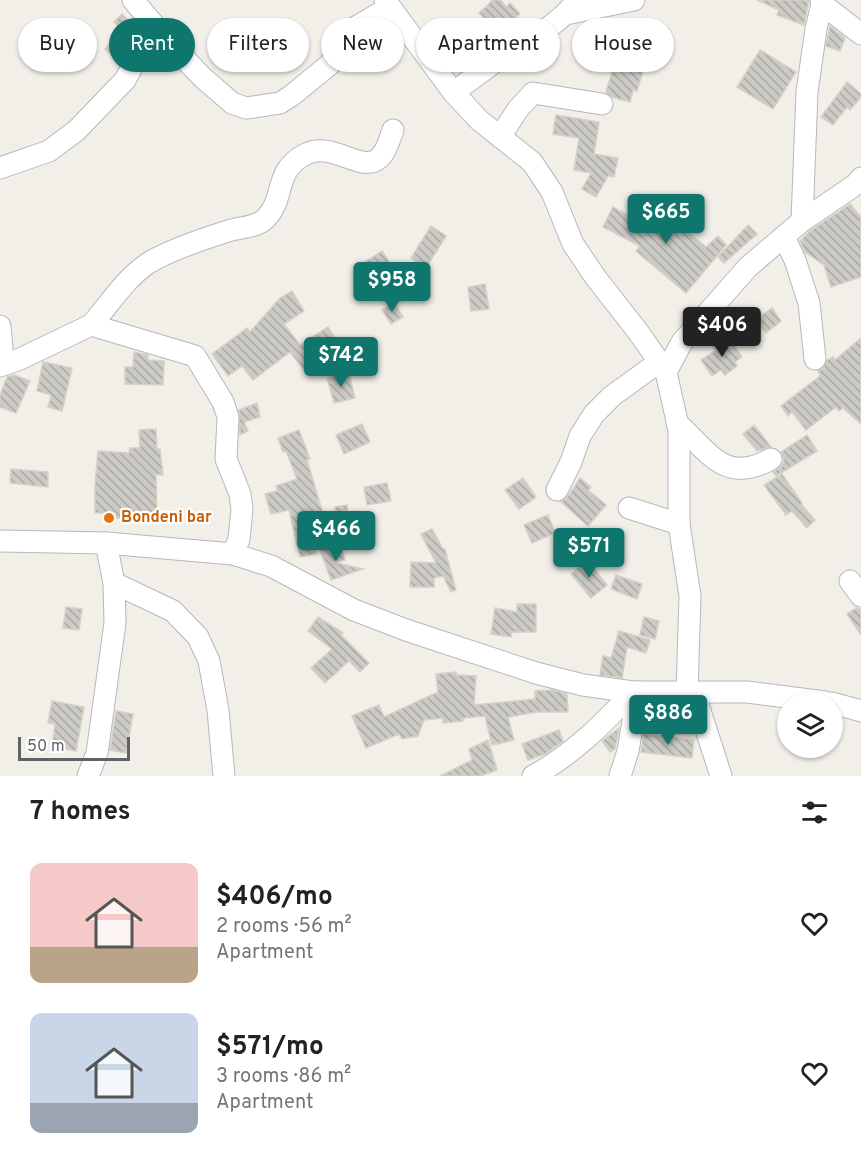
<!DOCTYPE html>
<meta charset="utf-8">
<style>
:root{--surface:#fff;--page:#f6f6f6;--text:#222;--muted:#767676;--accent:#0f766e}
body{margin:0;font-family:Overpass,sans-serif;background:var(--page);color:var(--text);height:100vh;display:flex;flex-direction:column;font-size:22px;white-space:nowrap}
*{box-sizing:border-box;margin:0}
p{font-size:20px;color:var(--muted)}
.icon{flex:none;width:33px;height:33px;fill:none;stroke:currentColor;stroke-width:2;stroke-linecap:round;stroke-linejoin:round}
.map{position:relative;height:776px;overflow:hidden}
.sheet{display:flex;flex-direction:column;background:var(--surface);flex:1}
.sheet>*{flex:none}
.top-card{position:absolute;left:18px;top:18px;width:825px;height:54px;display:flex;gap:12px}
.fabs{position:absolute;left:777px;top:692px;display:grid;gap:12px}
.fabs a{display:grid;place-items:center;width:66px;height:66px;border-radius:50%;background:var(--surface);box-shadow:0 2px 4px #0004;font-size:30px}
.scale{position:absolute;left:18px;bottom:15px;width:112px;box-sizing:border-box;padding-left:6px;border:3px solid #5f6368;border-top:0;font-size:16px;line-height:21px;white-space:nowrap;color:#5f6368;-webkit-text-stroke:4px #fff;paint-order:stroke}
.price{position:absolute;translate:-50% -51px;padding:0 14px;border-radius:6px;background:var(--accent);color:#fff;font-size:20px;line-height:39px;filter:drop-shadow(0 2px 3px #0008)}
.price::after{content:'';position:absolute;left:50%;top:36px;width:18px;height:14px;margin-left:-9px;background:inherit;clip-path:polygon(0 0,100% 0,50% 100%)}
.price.selected{background:#222;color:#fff}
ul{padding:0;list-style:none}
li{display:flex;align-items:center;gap:18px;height:150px;padding:0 30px}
li span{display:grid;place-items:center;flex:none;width:168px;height:120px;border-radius:12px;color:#555}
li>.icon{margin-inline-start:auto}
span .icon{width:72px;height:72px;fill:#fffc;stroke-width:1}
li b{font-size:26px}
h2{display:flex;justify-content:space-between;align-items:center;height:72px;padding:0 30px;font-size:26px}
.pill{padding:0 21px;border-radius:27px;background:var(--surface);box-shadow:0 2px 4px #0004;font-size:21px;line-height:54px}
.pill.selected{background:var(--accent);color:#fff}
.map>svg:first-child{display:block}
</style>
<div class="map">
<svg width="861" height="776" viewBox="0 0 861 776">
<defs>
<pattern id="building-back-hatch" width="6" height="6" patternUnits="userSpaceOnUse" patternTransform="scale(1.5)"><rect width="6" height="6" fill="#cccac5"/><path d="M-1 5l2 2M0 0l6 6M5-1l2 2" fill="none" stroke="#a9a8a4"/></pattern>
</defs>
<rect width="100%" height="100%" fill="#f1efe8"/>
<g fill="url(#building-back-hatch)" stroke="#d6d1c6" stroke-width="1.5">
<path d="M493 0H501L506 7 510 3 520 14 516 17 525 27 500 42 490 30 493 28 479 13Z"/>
<path d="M757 0H809L804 25 777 15 779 10Z"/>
<path d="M122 14 145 37 135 43 118 61 105 49 123 31 114 22Z"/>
<path d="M659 24 669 29 651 67 645 64 637 91 633 90 630 102 612 97 606 92 623 35 629 42 633 34 650 42Z"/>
<path d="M830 26 845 38 840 51 826 46Z"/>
<path d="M760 50 796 72 773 109 737 87Z"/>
<path d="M847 82 861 94V97L850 110 847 107 833 125 821 117Z"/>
<path d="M556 115 599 122 594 154 618 158 614 177 608 176 596 197 582 189 591 173 574 170 579 138 553 134Z"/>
<path d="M850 204 861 217V277L831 287 824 265 805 252 800 241 810 231Z"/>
<path d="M647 206 669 216 706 247 718 236 726 245 686 293 636 251 640 246 603 227 613 207 640 222Z"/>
<path d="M748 225 757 234 724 263 718 257Z"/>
<path d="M431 226 446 236 426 268 411 258Z"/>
<path d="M382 251 390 263 374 275 365 262Z"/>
<path d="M485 284 489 309 471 311 468 287Z"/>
<path d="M292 291 304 311 284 324 300 345 328 327 337 341 309 358 313 364 304 370 290 352 253 380 242 366 228 376 212 354 247 328 250 332 280 298Z"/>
<path d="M394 303 403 317 391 324 382 310Z"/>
<path d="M772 308 781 321 766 333 756 320Z"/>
<path d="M725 336 730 344 732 342 742 357 735 362 737 366 725 375 721 370 712 376 701 360 716 350 712 345Z"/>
<path d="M861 338V424L843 408 839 411 836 407 806 430 792 412 788 416 781 406 820 376 818 371 823 369 827 360 833 357 835 360Z"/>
<path d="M134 352 148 355V360L164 361 163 385 125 384V367H133Z"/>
<path d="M43 362 72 368 62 411 48 407 51 395 37 391Z"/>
<path d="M349 373 355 398 334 403 327 378Z"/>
<path d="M14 375 30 381 16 413 0 407V395L7 377Z"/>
<path d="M257 403 260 417 244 422 248 431 240 435 239 410Z"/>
<path d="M362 424 370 442 344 454 336 435Z"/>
<path d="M754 425 771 447 757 451 743 434Z"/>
<path d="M156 429 157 449H160L163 475 156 474 157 518H115V513H95V486L98 451 129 453 130 448H140L139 430Z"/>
<path d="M299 430 310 459 307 460 324 517 308 518 316 554 300 557 289 510 271 514 265 494 277 491 276 486 297 479 286 451 283 452 278 438Z"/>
<path d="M807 435 817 451 776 476 773 472 781 467 784 461 781 452Z"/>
<path d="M11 469 48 472V487L10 483Z"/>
<path d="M782 474 802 503 801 504 815 520 807 528 792 511 786 515 764 485Z"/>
<path d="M523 478 536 497 519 509 505 490Z"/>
<path d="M580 478 591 487 588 490 606 505 588 526 561 502 568 496Z"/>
<path d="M387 483 391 501 367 505 364 487Z"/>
<path d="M347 505 349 533 337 534 335 507Z"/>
<path d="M548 515 555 533 532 543 524 525Z"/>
<path d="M432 529 443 549H445L456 590 451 592 443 576 434 578V587H410L411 562 436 563 421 534Z"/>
<path d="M339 543 345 560 332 562 363 569 331 580 320 550Z"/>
<path d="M587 560 607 585 591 598 571 574Z"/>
<path d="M616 575 642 584 637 599 611 589Z"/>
<path d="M517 604H536V632H512L511 637 491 634 495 608 517 612Z"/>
<path d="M66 607 82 609 79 630 63 628Z"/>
<path d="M856 608 861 609V635L847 614Z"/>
<path d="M318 617 343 633 341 635 369 663 360 672 349 661 325 683 311 668 332 649 308 631Z"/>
<path d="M644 617 659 621 655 639 640 635Z"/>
<path d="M619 631 650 640 646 653 627 647 622 678 600 675 603 656 611 658Z"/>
<path d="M456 672 457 675 476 676 474 705 535 699V691L553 690 567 694 568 712H537L508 717 514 740 492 745 485 716 463 718V721L443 723V718L424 720 418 736 402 739 399 734 366 748 352 716 379 705 384 717 438 692 436 674Z"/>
<path d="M52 701 84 707 76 751 52 746 55 724 48 723Z"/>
<path d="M116 711 133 714 126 753 110 750Z"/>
<path d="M619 728 615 749 610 752 602 741Z"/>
<path d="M559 730 563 741 545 754 528 760 522 744Z"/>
<path d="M644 734 694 740 692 758 641 752Z"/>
<path d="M488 740 497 770 480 776H440L472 760 469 749Z"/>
</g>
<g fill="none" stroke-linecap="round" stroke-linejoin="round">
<g stroke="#b5b8bc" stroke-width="23">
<g id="minor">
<path d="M133 0 166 39 202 77 232 103 246 108 280 103 291 96 329 65 356 27 390 7"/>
<path d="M385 0 453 92 479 120 532 162 552 192 573 244 596 278 639 333 666 372 679 430V524L690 596 687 692"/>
<path d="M822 4 861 34"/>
<path d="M566 14 634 0"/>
<path d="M453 92C469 82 483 70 499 59 526 40 557 28 577 0"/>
<path d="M500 137 518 109 533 93 602 104"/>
<path d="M0 168 49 151 77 130 125 80 136 60 145 52 166 39"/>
<path d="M802 221 807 92 816 29 822 4 821 0"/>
<path d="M784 237 795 260 809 303 815 359"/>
<path d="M91 325C109 305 124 280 147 264 165 252 206 238 228 231 240 227 257 228 266 218 286 198 273 170 306 154 335 140 365 178 382 155 387 149 390 138 393 130"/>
<path d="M0 326 2 348 0 355"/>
<path d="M0 366 20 359 91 325 195 356 223 402 228 417 226 459 240 494 242 509 239 539 233 554"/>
<path d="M666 372 682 342 748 267 802 221 855 185 861 178"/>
<path d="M677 423C709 452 725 485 771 459"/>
<path d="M557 490 571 462 580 436 594 414 612 396 659 362"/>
<path d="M629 508 679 524"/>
<path d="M0 541 106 543 233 554 271 566 354 610 406 630 536 673 583 685 633 692H747L825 702"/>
<path d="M850 581 861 596"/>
<path d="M114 583 173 611 198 637 209 661 218 710 224 776"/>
<path d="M694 692 721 776"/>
<path d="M832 703 861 711"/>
<path d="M88 776 97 753 115 623 114 583 106 543"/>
<path d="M533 776C572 755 603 724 633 692"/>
<path d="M620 776 628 751 638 692"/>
</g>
</g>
<use href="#minor" stroke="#fff" stroke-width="21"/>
</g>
<circle fill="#e8710a" stroke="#fff" stroke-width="2" cx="109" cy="518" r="6"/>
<g text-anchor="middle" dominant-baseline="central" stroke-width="4.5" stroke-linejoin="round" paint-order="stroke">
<g font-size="16" font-weight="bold" fill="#c56008" stroke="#fff" text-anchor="start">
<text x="121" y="518">Bondeni bar</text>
</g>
</g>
</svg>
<div class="fabs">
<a><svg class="icon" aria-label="layers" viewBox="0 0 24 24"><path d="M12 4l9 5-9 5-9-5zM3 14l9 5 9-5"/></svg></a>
</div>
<div class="scale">50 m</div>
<b class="price" style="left:666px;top:245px">$665</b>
<b class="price" style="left:392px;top:313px">$958</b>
<b class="price selected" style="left:722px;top:358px">$406</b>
<b class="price" style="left:341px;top:388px">$742</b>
<b class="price" style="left:336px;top:562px">$466</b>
<b class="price" style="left:589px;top:579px">$571</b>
<b class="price" style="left:668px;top:746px">$886</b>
<div class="top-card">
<a class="pill">Buy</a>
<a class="pill selected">Rent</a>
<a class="pill">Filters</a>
<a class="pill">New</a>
<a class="pill">Apartment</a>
<a class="pill">House</a>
</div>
</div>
<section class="sheet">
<h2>7 homes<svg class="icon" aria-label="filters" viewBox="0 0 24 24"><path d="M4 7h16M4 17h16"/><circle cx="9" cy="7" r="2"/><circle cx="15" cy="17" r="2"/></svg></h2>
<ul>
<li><span style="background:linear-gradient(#f6c9c9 70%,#b9a48a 0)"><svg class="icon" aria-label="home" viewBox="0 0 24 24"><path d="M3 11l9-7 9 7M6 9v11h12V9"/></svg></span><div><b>$406/mo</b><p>2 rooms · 56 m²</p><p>Apartment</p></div><svg class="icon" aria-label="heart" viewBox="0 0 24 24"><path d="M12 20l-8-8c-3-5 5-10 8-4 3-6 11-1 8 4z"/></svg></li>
<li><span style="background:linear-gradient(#c9d6e8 75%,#9aa5b1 0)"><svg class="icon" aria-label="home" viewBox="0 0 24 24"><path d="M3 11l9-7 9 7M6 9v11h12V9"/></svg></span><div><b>$571/mo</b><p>3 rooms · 86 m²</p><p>Apartment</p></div><svg class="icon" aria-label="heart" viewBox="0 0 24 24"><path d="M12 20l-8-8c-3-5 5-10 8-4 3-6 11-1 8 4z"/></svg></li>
</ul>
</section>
